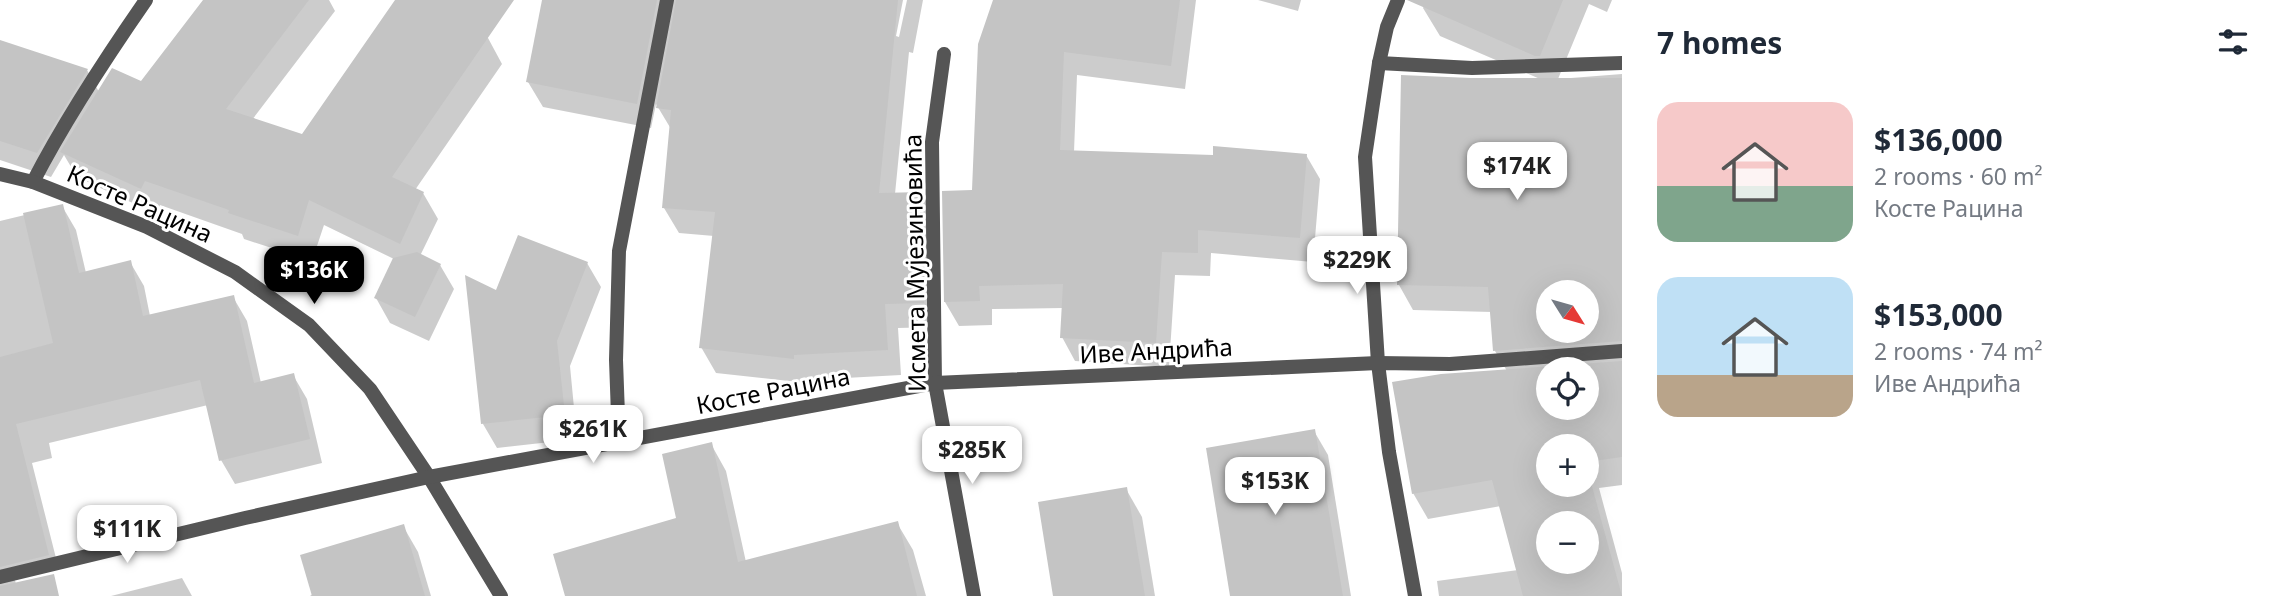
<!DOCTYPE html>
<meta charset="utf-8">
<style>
:root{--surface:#fff;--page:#f6f6f7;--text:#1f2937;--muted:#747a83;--accent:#000}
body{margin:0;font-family:"Noto Sans",sans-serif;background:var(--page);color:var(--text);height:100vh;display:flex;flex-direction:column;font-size:26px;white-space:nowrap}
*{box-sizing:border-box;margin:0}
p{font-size:23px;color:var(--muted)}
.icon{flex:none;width:38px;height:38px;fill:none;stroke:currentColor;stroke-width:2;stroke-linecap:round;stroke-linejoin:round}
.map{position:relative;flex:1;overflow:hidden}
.drawer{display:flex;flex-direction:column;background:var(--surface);width:665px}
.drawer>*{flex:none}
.needle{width:46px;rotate:127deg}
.controls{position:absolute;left:1536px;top:280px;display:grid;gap:14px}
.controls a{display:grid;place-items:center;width:63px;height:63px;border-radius:50%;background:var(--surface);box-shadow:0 7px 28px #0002;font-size:35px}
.price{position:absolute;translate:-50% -60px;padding:0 16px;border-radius:14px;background:#fff;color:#222;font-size:23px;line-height:46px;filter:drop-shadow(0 2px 4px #0008)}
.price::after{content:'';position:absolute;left:50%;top:42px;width:21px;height:16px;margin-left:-10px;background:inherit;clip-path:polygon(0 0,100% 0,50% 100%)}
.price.active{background:var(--accent);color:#fff}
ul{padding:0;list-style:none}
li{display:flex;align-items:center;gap:21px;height:175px;padding:0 35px}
li span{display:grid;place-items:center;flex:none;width:196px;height:140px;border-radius:21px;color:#555}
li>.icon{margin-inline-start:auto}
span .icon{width:84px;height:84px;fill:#fffc;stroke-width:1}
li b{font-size:30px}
h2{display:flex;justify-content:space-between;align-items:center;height:84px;padding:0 35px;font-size:30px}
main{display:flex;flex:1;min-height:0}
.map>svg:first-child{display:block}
</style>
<main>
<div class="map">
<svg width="1622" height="596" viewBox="0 0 1622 596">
<rect width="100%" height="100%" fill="#fff"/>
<g fill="#0003" fill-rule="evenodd">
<path d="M206 0H329L335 11 252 120 303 136 398 0H433L488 38 502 64 415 190 423 193 438 219 420 256 440 265 454 289 429 341 390 323 376 298 394 259 324 225 312 261 244 239 242 234 160 205 156 214 77 177 64 155 51 177 0 160V42L87 70 99 92 141 83Z"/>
<path d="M544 0H903L896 36 899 37 907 0H923L913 53 909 52 895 194 922 193 936 218 938 327 898 328 901 375 808 380 807 383 716 373 701 347 714 236 679 233 664 208 671 129 656 104 651 128 543 107 528 82Z"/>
<path d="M995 0H1196L1185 89 1077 75 1074 152 1214 156 1306 155 1320 179 1313 262 1211 253 1210 276 1175 275 1169 367 1075 361 1062 337 1063 308 992 309V325L959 326 945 302 973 191Z"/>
<path d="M1258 0H1301L1298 11Z"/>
<path d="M1427 0H1612L1607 12 1589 4 1558 79 1622 74V485L1599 488 1622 573V596H1439L1437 581 1518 570 1501 506 1428 519 1413 493 1507 371 1495 351 1492 312 1413 310 1399 285 1471 79H1540L1440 36 1423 8ZM1549 292H1587V331H1549ZM1549 369H1587V408H1549ZM1549 446H1587V485H1549ZM1549 523H1587V562H1549Z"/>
<path d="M62 206 76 230 86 273 130 262 144 286 150 316 233 297 247 321 261 383 293 375 307 399 322 463 235 484 221 460 208 405 49 443 52 458 32 463 57 562 13 574 18 590 15 596H0V221Z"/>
<path d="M587 263 601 287 570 366 577 439 497 448 483 424 497 293Z"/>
<path d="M1314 431 1328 455 1351 596H1232Z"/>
<path d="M711 444 726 471 746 562 897 523 913 550 926 596H567L678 519Z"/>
<path d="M1126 489 1142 517 1155 596H1055Z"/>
<path d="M403 526 418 552 431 596H310Z"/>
<path d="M182 578 192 596H111Z"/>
</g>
<g fill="#c4c4c4" fill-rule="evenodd">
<path d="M203 0H309L226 109 302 134 395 0H514L392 177 424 192 400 244 309 200 298 236 228 213 229 210 145 181 141 189 60 152 112 68 141 81Z"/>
<path d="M542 0H657L637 104 526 82Z"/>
<path d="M676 0H898L879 193 923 192 924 303 885 304 888 350 794 355V359L699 348 715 212 662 208 671 110 656 108Z"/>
<path d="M993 0H1180L1171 66 1064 52 1060 150 1213 155V146L1307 154 1300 238 1198 230V253L1162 252 1156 343 1060 338 1063 284 979 286 980 301 944 302 942 191 972 190 978 44Z"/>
<path d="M1407 0H1563L1540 56H1535Z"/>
<path d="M0 40 88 69 37 153 0 141Z"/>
<path d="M1401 75 1471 78H1622V341L1493 351 1488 287 1397 285ZM1549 292H1587V331H1549Z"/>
<path d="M63 204 79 273 131 260 143 316 234 295 254 383 294 373 310 439 219 461 200 380 16 424 49 555 0 567V357L53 343 23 213Z"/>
<path d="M518 235 588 262 557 341 565 415 481 424 465 275 496 290Z"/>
<path d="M417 252 441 264 415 317 374 298 393 258Z"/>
<path d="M1622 361V457L1587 462V446H1549V485H1587V468L1622 596H1523L1492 480 1412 494 1392 382 1441 374ZM1549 369H1587V408H1549ZM1549 523H1587V562H1549Z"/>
<path d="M1315 429 1343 596H1230L1206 448Z"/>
<path d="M712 442 738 562 898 521 917 596H565L553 554 676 518 662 454Z"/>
<path d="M1127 487 1145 596H1053L1038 502Z"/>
<path d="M404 524 425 596H312L300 555Z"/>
<path d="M54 574 59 596H0V586Z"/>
</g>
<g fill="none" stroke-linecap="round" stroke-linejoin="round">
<path stroke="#555" stroke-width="14" d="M33 182C66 118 105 59 146 0"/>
<g stroke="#555" stroke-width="14">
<path d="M1398 0 1387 27 1379 63 1365 157 1378 363 1389 452 1415 596"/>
<path d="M944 54 932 142 935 383 974 596"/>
<path d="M1379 63 1472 68 1622 63"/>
<path d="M0 174 33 182 147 227 235 272 309 325 370 389 429 477 501 596"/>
<path d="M619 443 616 360 619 251 667 0"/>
<path d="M0 577 245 518 429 477 935 383 1378 363 1450 364 1622 351"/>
</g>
</g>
<g text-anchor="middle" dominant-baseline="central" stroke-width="6" stroke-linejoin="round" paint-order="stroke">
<g font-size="24" fill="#000" stroke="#fff">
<text transform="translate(140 203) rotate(24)">Косте Рацина</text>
<text transform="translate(914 263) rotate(-91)">Исмета Мујезиновића</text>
<text transform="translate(1156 350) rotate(-3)">Иве Андрића</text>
<text transform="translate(773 390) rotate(-11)">Косте Рацина</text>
</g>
</g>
</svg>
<div class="controls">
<a><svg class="needle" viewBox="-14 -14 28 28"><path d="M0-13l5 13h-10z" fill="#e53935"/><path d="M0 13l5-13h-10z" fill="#747a83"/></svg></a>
<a><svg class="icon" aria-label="locate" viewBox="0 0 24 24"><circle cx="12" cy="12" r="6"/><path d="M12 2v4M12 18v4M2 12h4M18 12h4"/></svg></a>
<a>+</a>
<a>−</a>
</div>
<b class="price" style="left:1517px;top:202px">$174K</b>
<b class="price" style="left:1357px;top:296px">$229K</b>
<b class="price active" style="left:314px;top:306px">$136K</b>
<b class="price" style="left:593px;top:465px">$261K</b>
<b class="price" style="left:972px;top:486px">$285K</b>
<b class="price" style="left:1275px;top:517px">$153K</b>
<b class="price" style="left:127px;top:565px">$111K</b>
</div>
<section class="drawer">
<h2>7 homes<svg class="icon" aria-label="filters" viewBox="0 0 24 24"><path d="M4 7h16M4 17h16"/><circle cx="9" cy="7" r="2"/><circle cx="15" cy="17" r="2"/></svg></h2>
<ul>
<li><span style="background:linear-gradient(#f6c9c9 60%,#7fa58c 0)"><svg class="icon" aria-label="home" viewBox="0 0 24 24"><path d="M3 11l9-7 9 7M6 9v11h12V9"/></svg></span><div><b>$136,000</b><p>2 rooms · 60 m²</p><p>Косте Рацина</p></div></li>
<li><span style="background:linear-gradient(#bfe0f5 70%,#b9a48a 0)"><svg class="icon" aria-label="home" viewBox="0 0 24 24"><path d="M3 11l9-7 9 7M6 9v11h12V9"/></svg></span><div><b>$153,000</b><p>2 rooms · 74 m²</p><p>Иве Андрића</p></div></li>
</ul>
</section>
</main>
